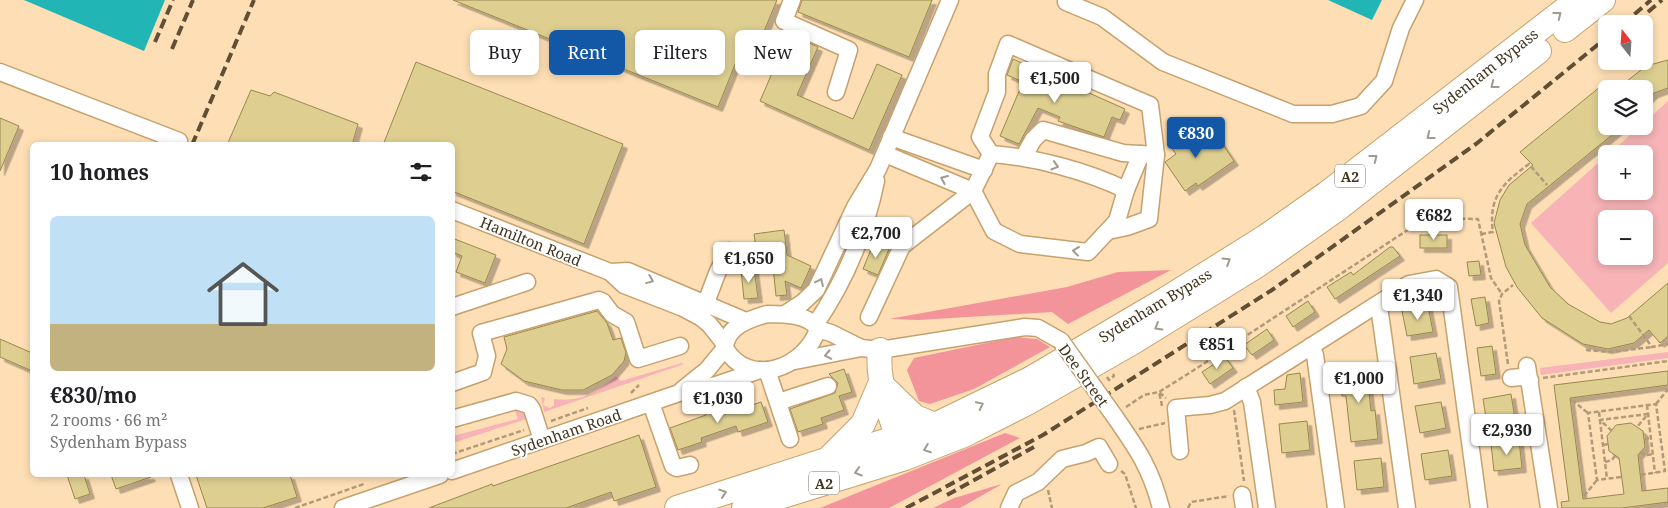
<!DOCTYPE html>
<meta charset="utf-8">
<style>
:root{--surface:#fff;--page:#f6f6f6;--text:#202124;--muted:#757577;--accent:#1358a7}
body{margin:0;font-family:"Noto Serif",serif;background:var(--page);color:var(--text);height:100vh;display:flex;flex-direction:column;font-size:19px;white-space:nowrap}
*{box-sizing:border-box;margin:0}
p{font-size:16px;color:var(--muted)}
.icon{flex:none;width:28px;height:28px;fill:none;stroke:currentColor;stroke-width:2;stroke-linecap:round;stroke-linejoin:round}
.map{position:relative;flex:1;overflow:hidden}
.panel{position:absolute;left:30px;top:142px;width:425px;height:335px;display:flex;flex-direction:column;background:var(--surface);border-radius:8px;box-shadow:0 2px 8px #0003}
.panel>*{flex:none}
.guide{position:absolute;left:470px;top:30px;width:475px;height:45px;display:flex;gap:10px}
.needle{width:32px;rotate:343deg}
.buttons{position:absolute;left:1598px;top:15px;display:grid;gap:10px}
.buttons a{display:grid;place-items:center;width:55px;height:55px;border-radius:8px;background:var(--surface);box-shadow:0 2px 8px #0003;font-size:25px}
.price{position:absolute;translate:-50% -42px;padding:0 11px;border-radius:5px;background:#fff;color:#222;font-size:16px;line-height:32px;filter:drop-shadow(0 1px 2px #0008)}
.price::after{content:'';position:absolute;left:50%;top:30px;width:15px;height:11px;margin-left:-8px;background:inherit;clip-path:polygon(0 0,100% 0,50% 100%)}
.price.active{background:var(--accent);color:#fff}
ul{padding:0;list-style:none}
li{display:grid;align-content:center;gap:10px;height:265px;padding:0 20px}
li span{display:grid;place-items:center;height:155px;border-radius:8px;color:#555}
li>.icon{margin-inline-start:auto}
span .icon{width:90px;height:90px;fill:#fffc;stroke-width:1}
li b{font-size:21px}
h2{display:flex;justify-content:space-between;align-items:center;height:60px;padding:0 20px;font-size:21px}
.tag{padding:0 18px;border-radius:8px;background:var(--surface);box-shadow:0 2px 8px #0003;font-size:18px;line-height:45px}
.tag.active{background:var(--accent);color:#fff}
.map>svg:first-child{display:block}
</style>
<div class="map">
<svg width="1668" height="508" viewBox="0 0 1668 508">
<defs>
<filter id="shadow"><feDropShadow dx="4.5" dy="4.5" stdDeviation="0" flood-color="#0004"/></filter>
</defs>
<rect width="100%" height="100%" fill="#fedfb5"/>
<g fill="#f7b3b6" fill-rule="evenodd">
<path d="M1668 101V263L1611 313 1531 223 1606 156V191H1644V154H1609L1640 126H1644V123ZM1606 219H1644V256H1606Z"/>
<path d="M1668 352V358L1541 375 1540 368Z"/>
<path d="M682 363 684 364 544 412 541 397 545 398 543 405 550 408 554 405V399C579 403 598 392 616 376L621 381Z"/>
<path d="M518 409 524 412 526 419 453 443V436L518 419 515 411Z"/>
</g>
<g fill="#f2949a">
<path d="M1171 270 1068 324 1052 312 918 320 889 319 1067 287 1118 272Z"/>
<path d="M1015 337 1037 339 1050 347 974 389 930 404 919 401 907 370 914 358Z"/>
<path d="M1005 433 1020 438 889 508H820Z"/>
<path d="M1002 484 960 508H933L954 498Z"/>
</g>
<g fill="#21b5b6">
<path d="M24 0H165L144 51Z"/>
<path d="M1328 0H1382L1372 20Z"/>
</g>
<g fill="#decf91" stroke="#97884c" filter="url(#shadow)">
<path d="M453 0H777L753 58 740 52 718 107Z"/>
<path d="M802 0H932L909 57 798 12Z"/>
<path d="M789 34 818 47 797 95 853 119 877 64 902 75 869 150 760 101Z"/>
<path d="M1013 59 1125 109 1120 120 1112 117 1104 137 1058 121 1060 117 1038 108 1019 144 1000 136 1023 82 1007 75Z"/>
<path d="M1668 60V88L1654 93 1644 102V89H1617L1646 66Z"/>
<path d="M416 62 623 144 584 244 452 191V145H383Z"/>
<path d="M1606 82V126H1623L1527 204 1520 224 1525 245 1550 287 1568 304 1600 322 1611 324 1627 318 1668 283V336L1660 343 1649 330 1634 343 1608 349 1583 344 1542 318 1517 287 1506 267 1494 223 1500 200 1509 185 1533 165 1520 152Z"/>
<path d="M251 90 270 96 274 92 358 124 352 145H227Z"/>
<path d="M0 118 19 126 0 171Z"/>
<path d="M1193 126 1207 147 1219 139 1234 161 1198 186 1196 183 1185 191 1165 162 1176 154 1168 143Z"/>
<path d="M784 230 787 255 811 266 801 288 785 281 787 295 776 296 773 266 759 268 754 234Z"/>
<rect x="1420" y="235" width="27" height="13"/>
<path d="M452 238 496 255 485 283 456 272 462 256 452 252Z"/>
<path d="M874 242 889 249 878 275 863 269Z"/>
<path d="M1390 247H1393L1400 256 1335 299 1327 287 1351 272 1353 275Z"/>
<path d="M1479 261 1481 275 1469 276 1467 262Z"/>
<path d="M754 268 758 298 744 299 741 270Z"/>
<path d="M1485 297 1489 323 1476 326 1471 299Z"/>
<path d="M1308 301 1315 312 1293 327 1286 316Z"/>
<path d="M1428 306 1433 332 1407 336 1402 311Z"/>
<path d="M597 311 607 323 613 340 621 338 626 353 624 361 612 375 583 390H562L524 381 501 364 507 349 504 337Z"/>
<path d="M1267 329 1274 340 1252 355 1244 345Z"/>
<path d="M0 339 32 353V371L0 357Z"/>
<path d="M1492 346 1496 374 1481 376 1477 348Z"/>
<path d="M1436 353 1441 379 1414 384 1410 357Z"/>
<path d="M1225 357 1233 368 1210 384 1202 372Z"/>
<path d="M1366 365 1371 411 1375 410 1378 439 1351 442 1346 396H1342L1339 368Z"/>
<path d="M844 369 852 392 839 396 844 410 821 418 823 424 798 432 790 409 835 393 838 383 829 374Z"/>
<path d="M1668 371V385L1570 398 1583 499 1624 494 1619 458 1609 451 1607 436 1616 425 1631 423 1643 431 1645 447 1638 455 1642 491 1668 488V502L1622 508H1562L1561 502 1569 501 1554 385Z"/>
<path d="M1300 373 1303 402 1275 405 1274 390 1285 389 1287 375Z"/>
<path d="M1511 394 1515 419 1487 424 1483 399Z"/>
<path d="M761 402 768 422 738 432 736 426 701 438 702 442 678 450 670 428 706 415 705 411 723 405 725 414Z"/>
<path d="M1441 402 1446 428 1420 433 1415 406Z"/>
<path d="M1307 421 1310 450 1282 453 1279 424Z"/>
<path d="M639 435 656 487 614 501 611 492 566 508H429L492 484 493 486Z"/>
<path d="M1519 440 1522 468 1494 471 1491 444Z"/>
<path d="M1448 450 1452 476 1425 480 1421 454Z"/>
<path d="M1381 458 1384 487 1357 490 1354 461Z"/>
<path d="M67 475H84L90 494 75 499Z"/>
<path d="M111 475H150L151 477 116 489Z"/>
<path d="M196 475H290L297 497 263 508H207Z"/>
</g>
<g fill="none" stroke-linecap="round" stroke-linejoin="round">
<g stroke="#c6a16d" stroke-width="19">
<g id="minor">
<path d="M792 0 784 21 849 50 836 92"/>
<path d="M1066 2 1102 17 1163 62 1293 114H1332L1361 106 1384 81 1401 28 1415 0"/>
<path d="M0 72 179 141"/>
<path d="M891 137 984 170"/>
<path d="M885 154 973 191 994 231 1020 244 1088 252 1117 221 1126 190C1087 171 1034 157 991 154"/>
<path d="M991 154 980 137 997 92V74L1008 44 1150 105 1156 155 1149 219 1127 227 1108 231"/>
<path d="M1024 156 1033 140 1043 130 1123 153 1156 155"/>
<path d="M1126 190 1141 154"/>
<path d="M452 210 610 272 624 285 683 308 700 317 709 324 725 344"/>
<path d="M610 272 628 271 746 321"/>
<path d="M1375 306 1380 313 1407 508"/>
<path d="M452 307 527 282"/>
<path d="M702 313 718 271 729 251"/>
<path d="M767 314C783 314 809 314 818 329 805 368 749 389 725 348 726 326 750 319 767 314Z"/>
<path d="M785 314 802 303 816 290 855 207 878 169 950 0"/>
<path d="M869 317 902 246 973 191 991 154"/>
<path d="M815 325C846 280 865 234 876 181"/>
<path d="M818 329 831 333 861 348"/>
<path d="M1311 346 1315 355 1336 508"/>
<path d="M795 361 861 348 880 350 1025 327 1038 328 1061 341"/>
<path d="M1527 366 1549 508"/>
<path d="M767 370 790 439"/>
<path d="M1511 378 1521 377 1530 380"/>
<path d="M452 383 483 372 487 356 481 333 599 300 603 302 612 314 626 322 638 359 680 346"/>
<path d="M1246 387 1252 402 1267 508"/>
<path d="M682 390 707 370 725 348"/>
<path d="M778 402 828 386"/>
<path d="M651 403 673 466 677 468 690 465"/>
<path d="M1115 417C1138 450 1151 469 1161 508"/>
<path d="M452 419 516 401 529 405 532 409 542 440"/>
<path d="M1180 451 1176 408 1210 405 1225 401 1409 284 1436 279 1449 287 1479 508"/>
<path d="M452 471 679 393 716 385 760 370"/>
<path d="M179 475 190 508"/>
<path d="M1242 495 1244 508"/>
<path d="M343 508 440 475"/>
<path d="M1009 508 1016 493 1038 482 1062 459 1086 453 1099 447 1109 464"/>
</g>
</g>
<g stroke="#c6a16d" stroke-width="26">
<g id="highway">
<path d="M1565 30 1603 0"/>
<path d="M880 350C876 384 892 419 903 452"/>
<path d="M883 386 915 417 935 425"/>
<path d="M831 456 863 424 881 382"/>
<path d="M677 508 935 425 1030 379 1166 299 1265 237 1326 194 1577 0"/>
<path d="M744 508 905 458 964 435 1027 403 1135 341 1258 265 1336 210 1539 51"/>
</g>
</g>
<g stroke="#b29a78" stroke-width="2.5" stroke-dasharray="5 2.5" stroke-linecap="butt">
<path d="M1481 234 1493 232C1488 197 1503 183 1529 164L1547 185"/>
<path d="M1629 316 1652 347 1668 344"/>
<path d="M1586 350 1611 352 1652 347"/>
<path d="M1508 364 1499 301 1502 294 1513 285"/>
<path d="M1107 377 1109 380 1114 376 1113 374"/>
<path d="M1543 378 1668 361"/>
<path d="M631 393 639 385"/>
<path d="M1572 400 1588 413"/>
<path d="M1656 404 1668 389"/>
<path d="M1647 405 1655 473"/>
<path d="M1162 406 1159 392 1166 398"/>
<path d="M1126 407 1144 395 1159 392 1191 372 1426 218 1478 219 1491 278 1502 294"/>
<path d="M1234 410 1244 481"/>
<path d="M1599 412 1607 479"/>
<path d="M551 421 588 408"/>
<path d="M1139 429 1165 423"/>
<path d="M1612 431 1600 420 1648 414 1637 427"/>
<path d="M1644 439 1651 438"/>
<path d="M1603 445 1608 444"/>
<path d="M1640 452 1646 455 1653 454"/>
<path d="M452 454 524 430"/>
<path d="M1605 462 1612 460 1615 456"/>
<path d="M1121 471 1125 474 1136 508"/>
<path d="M1621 477 1597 480 1588 413 1656 404 1665 471 1640 475"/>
<path d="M1048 490 1052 508"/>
<path d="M1584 496 1597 480"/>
<path d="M1635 506V508"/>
<path d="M295 508 364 484"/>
<path d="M1188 508 1191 502 1229 496"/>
</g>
<use href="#minor" stroke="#fff" stroke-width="16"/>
<use href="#highway" stroke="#fff" stroke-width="24"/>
<g stroke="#604e35" stroke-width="4" stroke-dasharray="10 5" stroke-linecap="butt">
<path d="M1648 12 1662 0"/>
<path d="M1623 24 1651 0"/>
<path d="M155 42 173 0"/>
<path d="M172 49 193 0"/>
<path d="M192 145 254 0"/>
<path d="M947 495 1034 447"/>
<path d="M906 508 1043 435 1272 290 1476 144 1606 38"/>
</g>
<g stroke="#c6a16d" stroke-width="19" stroke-linecap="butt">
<path id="minor-bridge" d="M1061 341 1115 417"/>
</g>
<use href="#minor-bridge" stroke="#fff" stroke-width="16"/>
</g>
<defs><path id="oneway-chevron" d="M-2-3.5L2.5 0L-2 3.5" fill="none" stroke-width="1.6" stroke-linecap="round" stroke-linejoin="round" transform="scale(1.25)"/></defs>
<g stroke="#a19a8e">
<use href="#oneway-chevron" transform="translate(1558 15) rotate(-38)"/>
<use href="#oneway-chevron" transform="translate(1494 85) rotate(142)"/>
<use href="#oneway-chevron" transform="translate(1430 136) rotate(142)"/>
<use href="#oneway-chevron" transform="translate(1374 158) rotate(-38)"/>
<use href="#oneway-chevron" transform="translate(1055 166) rotate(17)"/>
<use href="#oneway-chevron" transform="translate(944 179) rotate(-157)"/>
<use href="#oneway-chevron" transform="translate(1076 251) rotate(-173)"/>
<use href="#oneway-chevron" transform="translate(1227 261) rotate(-32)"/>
<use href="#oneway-chevron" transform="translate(650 280) rotate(22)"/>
<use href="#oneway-chevron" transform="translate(820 282) rotate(-65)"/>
<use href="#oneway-chevron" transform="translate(1158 327) rotate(149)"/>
<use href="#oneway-chevron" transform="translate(828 355) rotate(169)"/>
<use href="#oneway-chevron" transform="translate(980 405) rotate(-26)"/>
<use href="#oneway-chevron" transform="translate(927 449) rotate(159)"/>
<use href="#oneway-chevron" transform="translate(858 472) rotate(163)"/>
<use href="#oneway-chevron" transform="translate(723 493) rotate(-18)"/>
</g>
<g text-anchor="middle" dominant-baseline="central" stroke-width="4" stroke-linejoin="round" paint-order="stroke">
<g fill="#fff" stroke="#7b7162" stroke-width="1">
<rect x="1335" y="164.5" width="30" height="23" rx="4"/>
<rect x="809" y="471.5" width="30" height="23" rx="4"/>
</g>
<g font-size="14" font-weight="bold" fill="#43341e">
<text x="1350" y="176">A2</text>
<text x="824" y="483">A2</text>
</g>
<g font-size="15" fill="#43341e" stroke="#fff">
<text transform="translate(1485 71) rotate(-38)">Sydenham Bypass</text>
<text transform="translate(531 241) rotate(22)">Hamilton Road</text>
<text transform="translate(1155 305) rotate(-31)">Sydenham Bypass</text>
<text transform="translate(1084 375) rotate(54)">Dee Street</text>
<text transform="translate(566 432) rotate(-19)">Sydenham Road</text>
</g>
</g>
</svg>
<div class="buttons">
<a><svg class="needle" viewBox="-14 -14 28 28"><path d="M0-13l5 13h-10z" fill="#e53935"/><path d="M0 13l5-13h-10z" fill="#757577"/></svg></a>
<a><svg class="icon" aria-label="layers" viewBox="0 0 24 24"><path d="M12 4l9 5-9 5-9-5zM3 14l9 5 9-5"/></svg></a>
<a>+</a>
<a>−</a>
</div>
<b class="price" style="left:1055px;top:104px">€1,500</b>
<b class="price active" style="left:1196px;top:159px">€830</b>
<b class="price" style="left:1434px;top:241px">€682</b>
<b class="price" style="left:876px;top:259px">€2,700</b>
<b class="price" style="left:749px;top:284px">€1,650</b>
<b class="price" style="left:1418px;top:321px">€1,340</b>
<b class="price" style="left:1217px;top:370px">€851</b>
<b class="price" style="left:1359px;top:404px">€1,000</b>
<b class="price" style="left:718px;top:424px">€1,030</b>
<b class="price" style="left:1507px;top:456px">€2,930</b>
<div class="guide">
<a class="tag">Buy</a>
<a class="tag active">Rent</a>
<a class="tag">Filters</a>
<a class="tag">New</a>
</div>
<section class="panel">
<h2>10 homes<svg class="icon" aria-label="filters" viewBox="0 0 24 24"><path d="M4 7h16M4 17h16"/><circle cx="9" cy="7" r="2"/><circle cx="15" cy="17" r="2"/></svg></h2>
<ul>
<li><span style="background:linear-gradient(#bfe0f5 70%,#c2b280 0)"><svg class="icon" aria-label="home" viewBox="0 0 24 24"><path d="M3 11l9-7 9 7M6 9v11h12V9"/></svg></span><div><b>€830/mo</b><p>2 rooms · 66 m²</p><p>Sydenham Bypass</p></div></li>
</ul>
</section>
</div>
